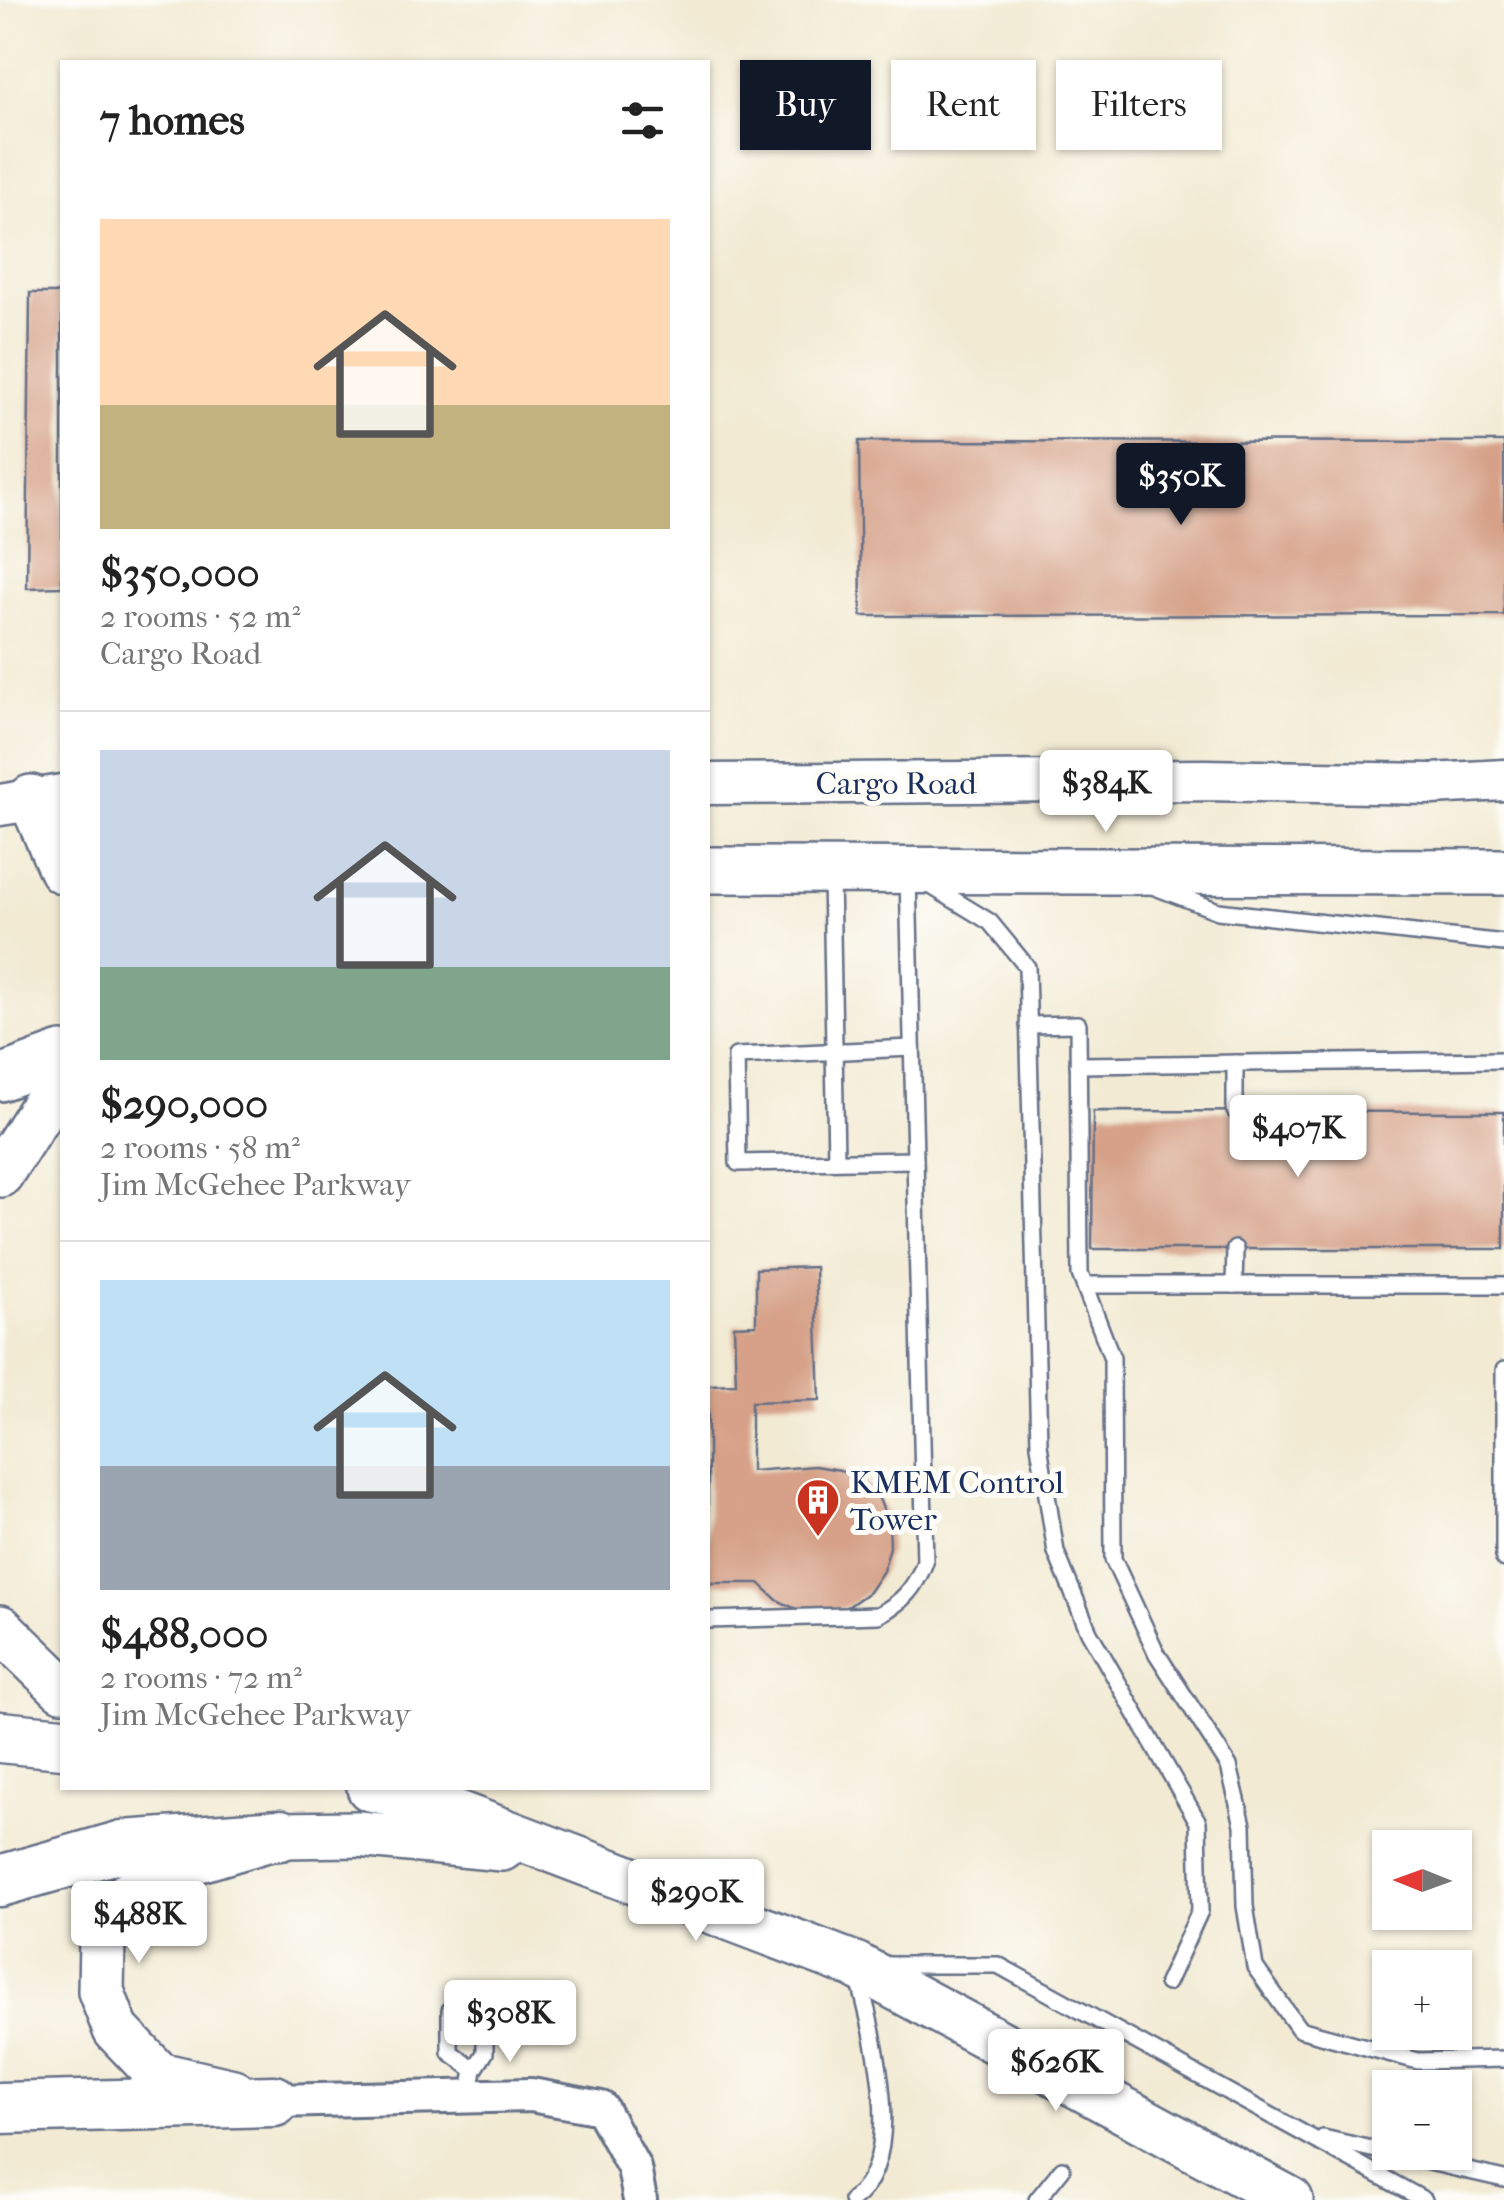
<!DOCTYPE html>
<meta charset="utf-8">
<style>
:root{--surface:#fff;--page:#f2f2f2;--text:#222;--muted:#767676;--line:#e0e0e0;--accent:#111827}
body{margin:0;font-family:"IM FELL French Canon",serif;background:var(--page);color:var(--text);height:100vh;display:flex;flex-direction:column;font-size:38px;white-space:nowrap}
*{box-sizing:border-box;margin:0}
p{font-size:32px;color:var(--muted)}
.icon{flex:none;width:55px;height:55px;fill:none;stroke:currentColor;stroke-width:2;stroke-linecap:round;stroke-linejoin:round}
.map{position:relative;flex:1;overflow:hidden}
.panel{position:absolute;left:60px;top:60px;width:650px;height:1730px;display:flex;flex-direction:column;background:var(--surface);border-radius:0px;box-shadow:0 2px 8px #0004}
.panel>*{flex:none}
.hud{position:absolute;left:740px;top:60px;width:612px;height:90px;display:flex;gap:20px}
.needle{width:65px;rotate:271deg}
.fabs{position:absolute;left:1372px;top:1830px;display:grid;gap:20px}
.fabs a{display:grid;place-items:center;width:100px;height:100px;border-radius:0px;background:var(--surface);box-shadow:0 2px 8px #0004;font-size:50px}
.price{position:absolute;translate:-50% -85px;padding:0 22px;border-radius:10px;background:#fff;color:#222;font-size:32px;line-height:65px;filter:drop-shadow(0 2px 5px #0008)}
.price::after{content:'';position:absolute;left:50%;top:60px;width:30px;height:22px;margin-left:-15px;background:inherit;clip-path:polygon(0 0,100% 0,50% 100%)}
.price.active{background:var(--accent);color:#fff}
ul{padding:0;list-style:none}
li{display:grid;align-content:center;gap:20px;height:530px;padding:0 40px}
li+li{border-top:2px solid var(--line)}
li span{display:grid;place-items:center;height:310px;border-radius:0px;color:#555}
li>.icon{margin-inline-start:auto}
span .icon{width:180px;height:180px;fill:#fffc;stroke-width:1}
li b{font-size:42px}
h2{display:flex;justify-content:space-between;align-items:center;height:120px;padding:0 40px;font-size:42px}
.tag{padding:0 35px;border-radius:0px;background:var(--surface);box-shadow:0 2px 8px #0004;font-size:35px;line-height:90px}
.tag.active{background:var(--accent);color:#fff}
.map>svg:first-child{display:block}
</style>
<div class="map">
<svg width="1504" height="2200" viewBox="0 0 1504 2200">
<rect width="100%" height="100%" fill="#fdfcf7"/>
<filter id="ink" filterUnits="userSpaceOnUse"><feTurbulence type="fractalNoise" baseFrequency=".01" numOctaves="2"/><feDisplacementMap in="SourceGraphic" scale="20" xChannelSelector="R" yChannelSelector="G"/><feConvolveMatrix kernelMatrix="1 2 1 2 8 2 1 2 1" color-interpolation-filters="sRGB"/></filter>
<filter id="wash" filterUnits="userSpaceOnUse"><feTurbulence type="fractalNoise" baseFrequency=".0048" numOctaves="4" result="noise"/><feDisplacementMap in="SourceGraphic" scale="40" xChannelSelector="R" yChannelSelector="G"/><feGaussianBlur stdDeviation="2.25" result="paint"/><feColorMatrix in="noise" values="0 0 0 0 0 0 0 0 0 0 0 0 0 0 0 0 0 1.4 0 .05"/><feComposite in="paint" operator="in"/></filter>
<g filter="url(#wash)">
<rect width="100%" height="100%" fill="#f2ead3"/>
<g id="blocks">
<g fill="#d6a188">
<path d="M30 293H62V587L27 588Z"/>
<path d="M859 441 1504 442V615L861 616Z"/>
<path d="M1093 1111 1504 1112V1249H1092Z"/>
<path d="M815 1267 820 1400 751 1402V1471L815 1466 840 1470 862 1481 879 1499 889 1522 890 1547 883 1571 869 1592 849 1606 825 1613 800 1611 777 1600 759 1583H708V1385L736 1384 734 1326 756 1325V1269Z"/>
</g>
</g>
</g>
<g filter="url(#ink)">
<use href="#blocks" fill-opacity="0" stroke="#667087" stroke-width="2.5"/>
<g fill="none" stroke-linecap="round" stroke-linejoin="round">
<g stroke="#667087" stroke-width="20">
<g id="service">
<path d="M831 875 836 1161"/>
<path d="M928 884 990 922 1027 967 1039 1445 1056 1552 1089 1632 1198 1822 1200 1911 1167 1983"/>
<path d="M1155 887 1218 911 1504 943"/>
<path d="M1028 1025 1078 1024 1080 1274 1112 1358 1113 1559 1157 1654 1229 1766 1243 1825 1245 1906 1255 1967 1299 2029 1418 2061 1504 2059"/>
<path d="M912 1048 736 1056 738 1163 915 1160"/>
<path d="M1078 1065 1504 1060"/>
<path d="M1235 1111V1063"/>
<path d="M1085 1285H1504"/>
<path d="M1234 1285 1235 1249"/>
<path d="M1504 1370V1559"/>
<path d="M708 1620 878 1615C903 1602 915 1588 925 1562L908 875"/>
<path d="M882 1965H998L1424 2200"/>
<path d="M450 2010V2052L474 2070"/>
<path d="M469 2098 474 2070 485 2053V1996"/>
<path d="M1323 2138 1504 2179"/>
<path d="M852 2200C909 2160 872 2030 858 1975"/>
<path d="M1037 2200 1062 2169"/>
</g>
</g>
<g stroke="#667087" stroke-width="38">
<path id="minor" d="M274 2101 531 2095 601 2108 634 2168 640 2200"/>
</g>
<g stroke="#667087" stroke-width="45">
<g id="tertiary">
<path d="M708 784 1204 780 1432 784 1504 780"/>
<path d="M0 805 62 795"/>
</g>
</g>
<g stroke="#667087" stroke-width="50">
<g id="secondary">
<path d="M31 798 62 870"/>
<path d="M708 870 1504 872"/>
<path d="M0 1078 62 1055"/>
<path d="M0 1174 62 1077"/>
<path d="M0 1628 62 1688"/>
<path d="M370 1788 413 1797 855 1965 1290 2200"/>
<path d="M233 2092 159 2075 116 2030 101 1991 102 1940 127 1896 159 1871 280 1835 358 1834 502 1848"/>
</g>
</g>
<g stroke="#667087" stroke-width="55">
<g id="primary">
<path d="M0 1737 62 1743"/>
<path d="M0 1881 123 1846 280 1835"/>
<path d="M0 2108 274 2101"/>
</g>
</g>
<use href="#service" stroke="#fff" stroke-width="15"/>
<use href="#minor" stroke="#fff" stroke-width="32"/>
<use href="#tertiary" stroke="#fff" stroke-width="40"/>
<use href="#secondary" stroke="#fff" stroke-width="45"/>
<use href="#primary" stroke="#fff" stroke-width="50"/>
</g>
</g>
<defs>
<g id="building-pin" transform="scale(2.25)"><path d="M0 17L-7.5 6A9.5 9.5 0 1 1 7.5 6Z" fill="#c8321e" stroke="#fdfcf7"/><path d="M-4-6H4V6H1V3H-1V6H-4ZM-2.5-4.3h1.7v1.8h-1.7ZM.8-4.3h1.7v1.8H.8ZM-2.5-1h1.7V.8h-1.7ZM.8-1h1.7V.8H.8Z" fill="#fff"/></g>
</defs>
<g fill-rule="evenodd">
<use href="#building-pin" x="818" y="1500"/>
</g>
<g text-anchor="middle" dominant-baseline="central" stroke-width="10" stroke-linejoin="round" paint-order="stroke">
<g font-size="32" fill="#1b2f5e" stroke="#fdfcf7">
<text x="896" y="783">Cargo Road</text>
</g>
<g font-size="32" fill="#1b2f5e" stroke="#fdfcf7" text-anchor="start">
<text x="850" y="1482">KMEM Control<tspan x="850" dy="37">Tower</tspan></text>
</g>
</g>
</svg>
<div class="fabs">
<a><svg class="needle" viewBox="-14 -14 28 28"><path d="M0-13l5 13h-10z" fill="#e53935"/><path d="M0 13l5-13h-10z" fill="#767676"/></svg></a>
<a>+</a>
<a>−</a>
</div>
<b class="price active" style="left:1181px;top:528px">$350K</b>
<b class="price" style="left:1106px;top:835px">$384K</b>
<b class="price" style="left:1298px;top:1180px">$407K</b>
<b class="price" style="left:696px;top:1944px">$290K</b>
<b class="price" style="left:139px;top:1966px">$488K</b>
<b class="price" style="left:510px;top:2065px">$308K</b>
<b class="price" style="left:1056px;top:2114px">$626K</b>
<div class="hud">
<a class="tag active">Buy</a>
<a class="tag">Rent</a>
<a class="tag">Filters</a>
</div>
<section class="panel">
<h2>7 homes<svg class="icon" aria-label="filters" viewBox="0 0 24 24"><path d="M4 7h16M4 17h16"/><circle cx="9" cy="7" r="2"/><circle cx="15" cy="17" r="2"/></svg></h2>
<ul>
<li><span style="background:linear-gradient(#ffd9b3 60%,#c2b280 0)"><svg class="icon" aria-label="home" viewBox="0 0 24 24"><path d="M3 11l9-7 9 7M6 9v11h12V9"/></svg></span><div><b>$350,000</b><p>2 rooms · 52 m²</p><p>Cargo Road</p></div></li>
<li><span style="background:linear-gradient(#c9d6e8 70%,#7fa58c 0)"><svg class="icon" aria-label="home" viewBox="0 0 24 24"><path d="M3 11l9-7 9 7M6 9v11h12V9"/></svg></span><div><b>$290,000</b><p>2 rooms · 58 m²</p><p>Jim McGehee Parkway</p></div></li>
<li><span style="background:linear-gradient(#bfe0f5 60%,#9aa5b1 0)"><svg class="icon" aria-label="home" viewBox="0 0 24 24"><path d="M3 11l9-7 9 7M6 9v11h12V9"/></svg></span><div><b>$488,000</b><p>2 rooms · 72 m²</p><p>Jim McGehee Parkway</p></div></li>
</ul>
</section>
</div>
